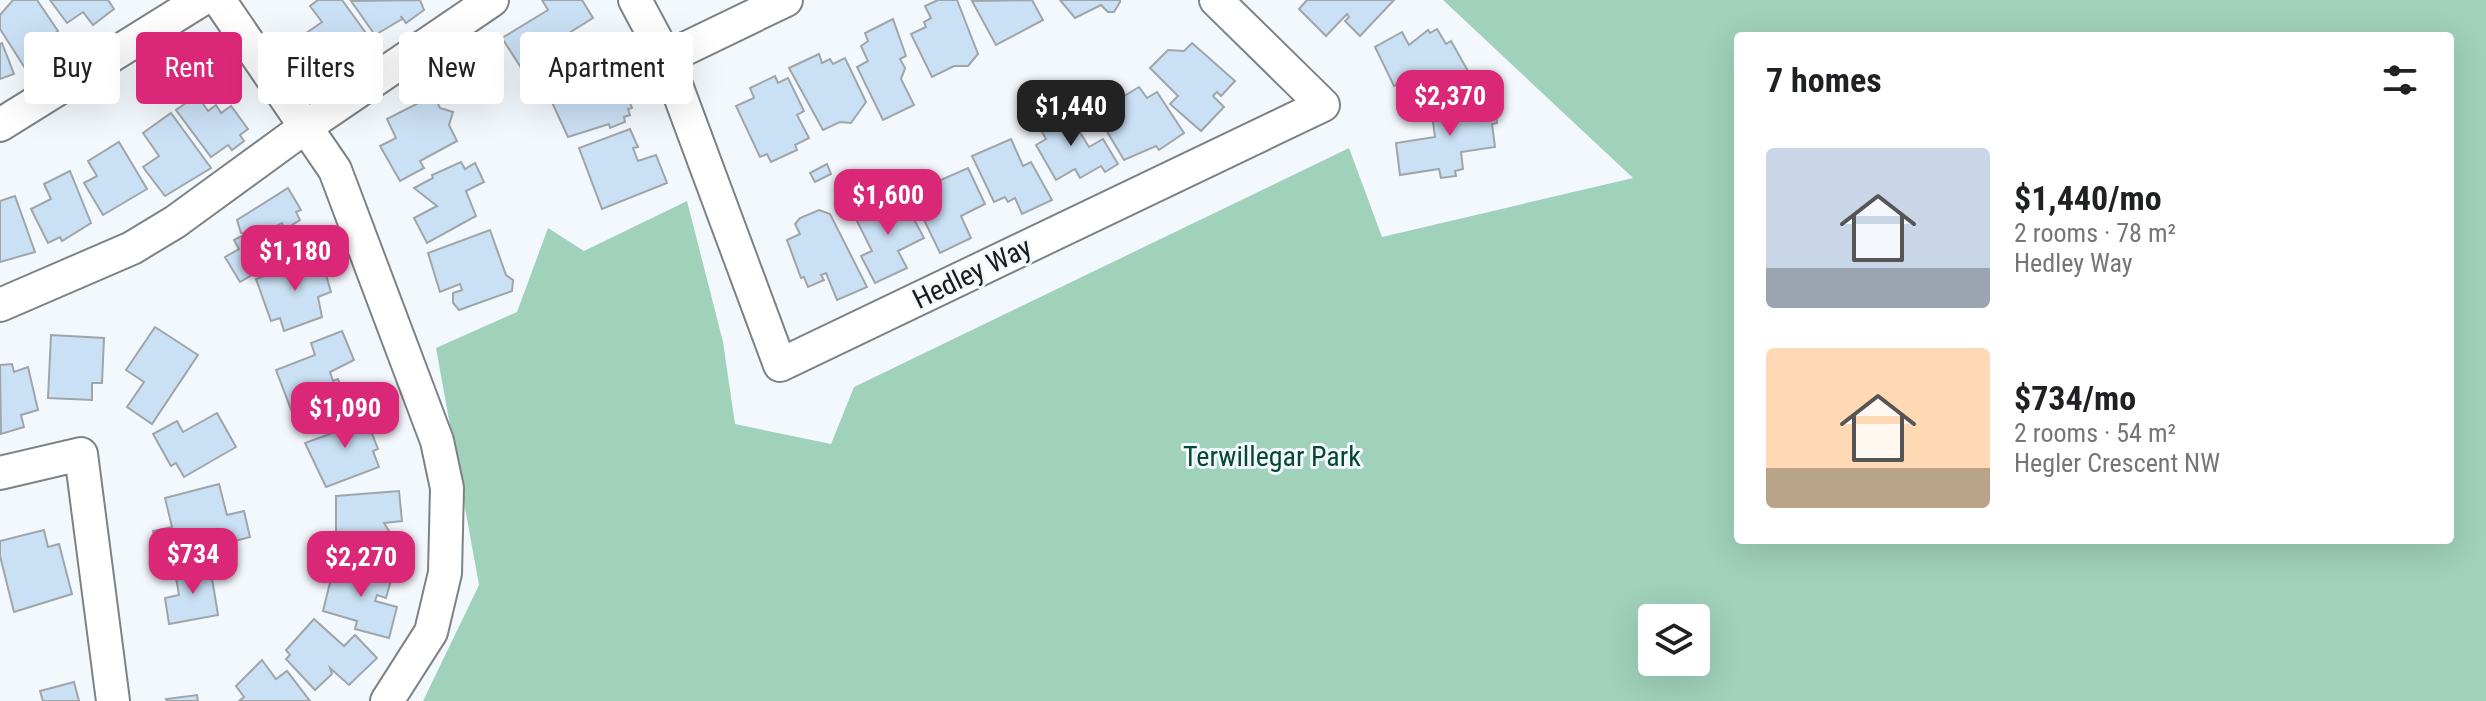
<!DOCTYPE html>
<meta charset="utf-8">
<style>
:root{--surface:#fff;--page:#f2f2f2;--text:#202124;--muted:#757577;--accent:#db2777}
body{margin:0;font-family:"Roboto Condensed",sans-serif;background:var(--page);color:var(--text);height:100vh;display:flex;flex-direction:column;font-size:30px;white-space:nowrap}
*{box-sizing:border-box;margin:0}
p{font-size:26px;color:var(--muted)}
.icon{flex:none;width:44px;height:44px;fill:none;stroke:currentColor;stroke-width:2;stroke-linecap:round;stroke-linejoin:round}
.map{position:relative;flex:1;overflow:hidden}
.drawer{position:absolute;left:1734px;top:32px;width:720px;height:512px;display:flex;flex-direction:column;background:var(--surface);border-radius:8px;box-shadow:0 8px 32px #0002}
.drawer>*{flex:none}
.banner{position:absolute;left:24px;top:32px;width:760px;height:72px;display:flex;gap:16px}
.buttons{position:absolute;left:1638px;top:604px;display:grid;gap:16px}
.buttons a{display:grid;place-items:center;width:72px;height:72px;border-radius:8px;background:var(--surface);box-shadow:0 8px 32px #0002;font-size:40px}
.price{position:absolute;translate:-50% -68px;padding:0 18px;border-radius:16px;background:var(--accent);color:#fff;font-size:26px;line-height:52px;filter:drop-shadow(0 2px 4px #0008)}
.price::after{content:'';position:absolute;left:50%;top:48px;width:24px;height:18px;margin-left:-12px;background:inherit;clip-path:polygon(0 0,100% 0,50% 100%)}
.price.on{background:#222;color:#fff}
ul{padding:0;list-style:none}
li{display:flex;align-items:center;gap:24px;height:200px;padding:0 32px}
li span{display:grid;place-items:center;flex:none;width:224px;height:160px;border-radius:8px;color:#555}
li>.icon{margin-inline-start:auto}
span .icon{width:96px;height:96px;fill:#fffc;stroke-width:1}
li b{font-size:34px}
h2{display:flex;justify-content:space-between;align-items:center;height:96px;padding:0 32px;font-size:34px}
.chip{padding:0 28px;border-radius:8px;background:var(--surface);box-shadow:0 8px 32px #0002;font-size:28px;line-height:72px}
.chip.on{background:var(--accent);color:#fff}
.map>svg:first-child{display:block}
</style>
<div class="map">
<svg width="2486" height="701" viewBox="0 0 2486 701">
<rect width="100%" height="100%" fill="#f3f8fd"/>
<path fill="#a0d1ba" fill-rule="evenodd" d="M1443 0H2486V701H423L479 585 436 348 517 312 548 228 584 251 687 201 723 342 735 424 831 444 854 387 1349 148 1382 237 1633 178ZM1738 36H2450V540H1738ZM1652 618H1696V662H1652Z"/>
<g fill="#cae0f5" stroke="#a0a5a9" stroke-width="2">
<path d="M13 0H37L58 31 40 43 47 52 25 68 0 29V15Z"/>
<path d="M50 0H108L114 9 93 25 83 12 67 23Z"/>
<path d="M318 0H342L376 47 356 61 361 68 337 85 302 36 322 22 310 6Z"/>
<path d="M420 0 424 10 406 23 401 16 402 19 375 35 351 1Z"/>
<path d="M542 0H582L593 18 569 33 582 54 532 85 502 38 548 10Z"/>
<path d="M938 0H957L978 54 968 66H954L932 77 911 34 926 27 924 22 931 18 925 6Z"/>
<path d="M1032 0 1043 20 996 45 972 1Z"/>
<path d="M1060 0H1120V2L1114 12H1108L1101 5 1075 18Z"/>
<path d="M1307 0H1394L1360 36 1345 21 1349 17 1347 14 1326 36 1299 9Z"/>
<path d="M893 19 906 56 900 59 905 68 901 79 914 105 883 120 857 67 868 61 861 46 868 41 865 33Z"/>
<path d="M1437 29 1446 44 1451 41 1468 71 1425 95 1415 77 1394 86 1375 47 1402 32 1409 45 1428 30 1430 33Z"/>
<path d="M2 43 14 74 0 79V44Z"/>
<path d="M1192 43 1235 81 1221 96 1217 92 1213 96 1224 107 1201 131 1170 104 1178 96 1150 68 1168 50 1184 51Z"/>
<path d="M819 54 822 63 830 59 833 64 845 58 866 102 851 123 840 122 823 130 789 68Z"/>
<path d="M615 63 632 108 628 109 630 115 624 117 625 122 610 128 609 124 568 137 550 98 571 90 567 79Z"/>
<path d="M775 76 778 83 788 78 804 111 797 115 809 138 795 145 797 150 771 162 767 154 760 157 736 106 754 98 750 88Z"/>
<path d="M1139 87 1147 98 1157 92 1184 133 1159 150 1156 146 1124 160 1096 113Z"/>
<path d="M197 95 208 111 216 105 221 113 231 106 248 129 240 135 244 141 232 150 228 145 211 157 176 110Z"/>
<path d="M434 95 440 108 453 112 449 125 457 141 420 161 424 168 400 181 380 146 396 138 387 119Z"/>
<path d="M1473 97 1490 98 1492 108 1495 107 1497 123 1492 124 1495 147 1461 152 1463 169 1455 171 1456 176 1441 178 1439 169 1400 175 1396 143 1435 137 1431 107Z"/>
<path d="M1063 105 1089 147 1103 139 1118 164 1105 172 1101 166 1080 178 1075 169 1056 180 1036 145 1046 139 1038 125Z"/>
<path d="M171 113 211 168 165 196 143 167 159 156 143 133Z"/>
<path d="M630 129 638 147 633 148 638 161 656 155 667 183 602 209 579 148Z"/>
<path d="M1011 139 1023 166 1031 162 1052 200 1022 214 1015 198 1008 202 1005 197 994 202 972 156Z"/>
<path d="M119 142 147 189 103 215 84 183 97 176 88 161Z"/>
<path d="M461 162 465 169 475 163 484 182 466 191 476 216 427 243 414 218 437 206 414 188 433 178 432 175Z"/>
<path d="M827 164 831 174 815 182 810 173Z"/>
<path d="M968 168 985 204 961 216 971 238 940 253 911 193Z"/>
<path d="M70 171 91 223 62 241 60 237 48 243 31 209 51 199 44 184Z"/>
<path d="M288 188 301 210 296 212 300 220 285 229 282 223 270 229 276 240 300 230 307 243 240 282 225 257 239 249 234 240 246 234 241 233 237 220Z"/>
<path d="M15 196 35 252 0 262V201Z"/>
<path d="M896 197 898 200 902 197 924 238 898 251 907 268 875 283 861 256 872 251 855 217 868 211 874 202H885Z"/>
<path d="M819 210 830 214 867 287 837 300 826 273 821 275 824 280 808 287 804 277 801 278 787 240 800 234 795 224 800 218Z"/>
<path d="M490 230 506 275 513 280 512 291 459 310 453 303V293L462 290 460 284 440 292 428 253Z"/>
<path d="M320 255 331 292 318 297 322 317 284 331 280 318 271 321 256 279Z"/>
<path d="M155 327 198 355 152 424 127 407 144 382 126 370Z"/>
<path d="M342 331 354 360 330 372 333 381 338 379 346 400 295 420 276 370 315 355 311 343Z"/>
<path d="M51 335 104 338 102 383H92V400L48 398Z"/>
<path d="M12 364 14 372 28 367 38 410 21 415 24 427 1 434 0 365Z"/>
<path d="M356 404 364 422 367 421 378 449 373 451 379 467 326 487 305 443 346 428 342 410Z"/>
<path d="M217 413 236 447 184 477 176 463 171 466 153 434 177 421 183 432Z"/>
<path d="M219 484 227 515 244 511 250 537 160 561 153 531 172 527 165 498Z"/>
<path d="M399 491 402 521 384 523 391 534 386 545 341 549 339 534H336V496Z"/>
<path d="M44 530 48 547 59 544 72 594 14 612 0 556V541Z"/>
<path d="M335 562 392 577 386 598 377 595 375 601 397 607 389 638 355 629 357 621 323 611Z"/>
<path d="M210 566 218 615 169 624 165 598 179 595 175 572Z"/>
<path d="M314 619 344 646 355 635 377 658 349 685 330 668 332 674 315 690 286 659 290 655 286 650Z"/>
<path d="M262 660 276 679 287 671 310 701H239L244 697 236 686Z"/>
<path d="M74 682 79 701H43L40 691Z"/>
<path d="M197 695 198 701H167L166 699Z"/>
</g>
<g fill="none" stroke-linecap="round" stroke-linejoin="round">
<g stroke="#7d8286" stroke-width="36">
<g id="minor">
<path d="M219 0 335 170 437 441 447 488 445 573 431 632 387 701"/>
<path d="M635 0 666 58 780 365 1323 105 1216 0"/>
<path d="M666 58 786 0"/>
<path d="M0 125 201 0"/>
<path d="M0 305 132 248 175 222 304 128 492 0"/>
<path d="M0 473 81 454 113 701"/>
</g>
</g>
<use href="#minor" stroke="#fff" stroke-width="32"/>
</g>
<g text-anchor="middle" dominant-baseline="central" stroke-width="6" stroke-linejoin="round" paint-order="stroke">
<g font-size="28" fill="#191b1d" stroke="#f3f8fd">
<text transform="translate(972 273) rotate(-26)">Hedley Way</text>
</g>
<g font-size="28" fill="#044832" stroke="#f3f8fd">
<text x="1272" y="456">Terwillegar Park</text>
</g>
</g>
</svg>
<div class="buttons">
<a><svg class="icon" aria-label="layers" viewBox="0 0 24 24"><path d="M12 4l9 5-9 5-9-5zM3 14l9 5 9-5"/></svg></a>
</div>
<b class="price" style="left:1450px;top:138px">$2,370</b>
<b class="price on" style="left:1071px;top:148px">$1,440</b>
<b class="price" style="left:888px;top:237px">$1,600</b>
<b class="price" style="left:295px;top:293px">$1,180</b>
<b class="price" style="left:345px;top:450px">$1,090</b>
<b class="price" style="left:193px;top:596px">$734</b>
<b class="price" style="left:361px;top:599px">$2,270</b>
<div class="banner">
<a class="chip">Buy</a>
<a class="chip on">Rent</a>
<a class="chip">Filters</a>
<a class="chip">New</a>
<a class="chip">Apartment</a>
</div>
<section class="drawer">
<h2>7 homes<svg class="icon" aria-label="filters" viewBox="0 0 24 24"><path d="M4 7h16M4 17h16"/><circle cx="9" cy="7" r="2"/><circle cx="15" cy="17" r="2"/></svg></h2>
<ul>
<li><span style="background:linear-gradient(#c9d6e8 75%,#9aa5b1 0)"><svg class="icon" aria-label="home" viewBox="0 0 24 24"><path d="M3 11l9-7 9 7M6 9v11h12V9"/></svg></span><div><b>$1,440/mo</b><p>2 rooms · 78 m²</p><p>Hedley Way</p></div></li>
<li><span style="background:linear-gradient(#ffd9b3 75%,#b9a48a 0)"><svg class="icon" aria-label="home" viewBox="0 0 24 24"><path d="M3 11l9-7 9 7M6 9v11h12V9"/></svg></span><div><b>$734/mo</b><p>2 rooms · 54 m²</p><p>Hegler Crescent NW</p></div></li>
</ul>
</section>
</div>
